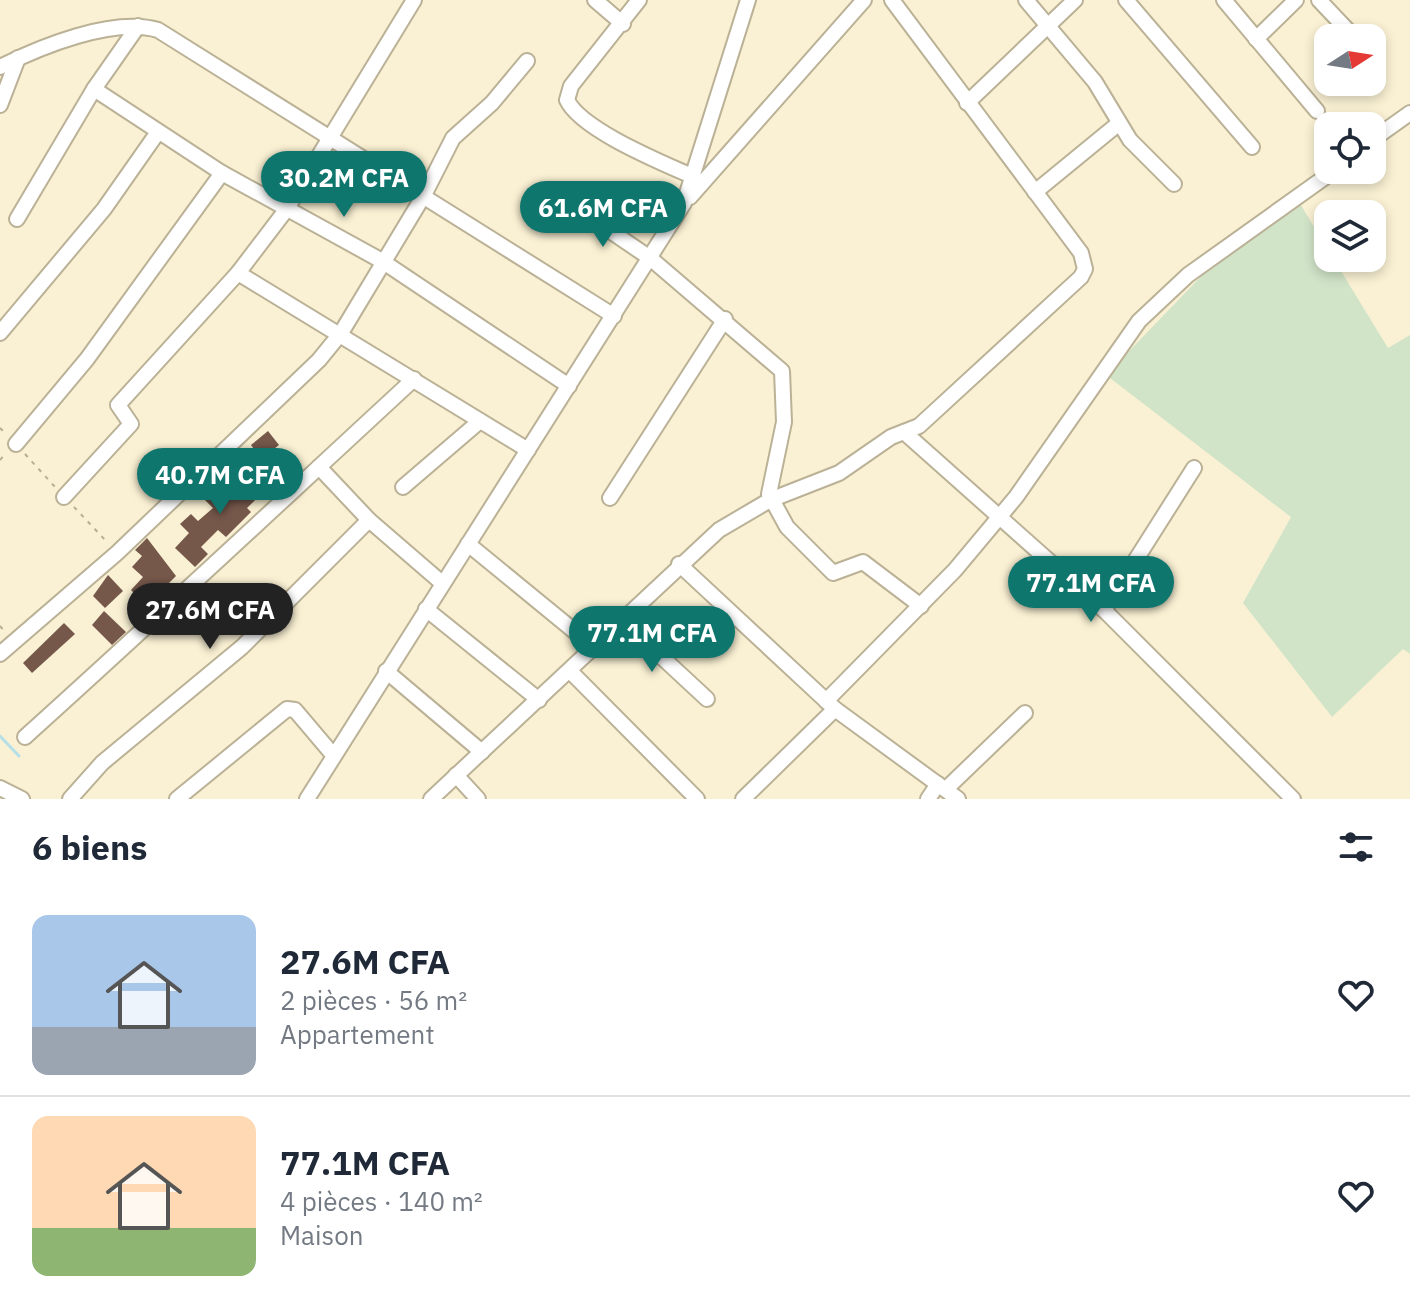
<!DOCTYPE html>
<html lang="fr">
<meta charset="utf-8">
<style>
:root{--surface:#fff;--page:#f6f6f7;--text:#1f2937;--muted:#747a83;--line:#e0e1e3;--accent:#0f766e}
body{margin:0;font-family:"IBM Plex Sans",sans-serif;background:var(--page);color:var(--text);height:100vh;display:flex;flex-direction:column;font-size:30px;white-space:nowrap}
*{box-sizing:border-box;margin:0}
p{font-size:26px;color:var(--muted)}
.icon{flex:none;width:44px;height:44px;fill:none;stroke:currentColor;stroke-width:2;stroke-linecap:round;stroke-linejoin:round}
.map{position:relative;height:799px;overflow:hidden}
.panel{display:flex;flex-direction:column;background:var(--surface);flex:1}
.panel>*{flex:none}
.needle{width:52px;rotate:78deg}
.controls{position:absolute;left:1314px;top:24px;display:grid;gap:16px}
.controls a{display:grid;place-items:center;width:72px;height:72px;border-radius:16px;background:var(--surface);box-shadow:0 4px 12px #0003;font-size:40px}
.price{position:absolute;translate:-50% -68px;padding:0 18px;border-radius:28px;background:var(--accent);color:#fff;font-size:26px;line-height:52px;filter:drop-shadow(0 2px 4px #0008)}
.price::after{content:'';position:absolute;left:50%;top:48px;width:24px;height:18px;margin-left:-12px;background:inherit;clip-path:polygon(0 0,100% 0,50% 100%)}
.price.current{background:#222;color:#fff}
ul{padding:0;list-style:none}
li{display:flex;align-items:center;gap:24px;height:200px;padding:0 32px}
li+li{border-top:2px solid var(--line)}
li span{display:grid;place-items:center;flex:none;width:224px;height:160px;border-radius:16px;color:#555}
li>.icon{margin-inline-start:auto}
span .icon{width:96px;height:96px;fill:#fffc;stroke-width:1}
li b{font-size:34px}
h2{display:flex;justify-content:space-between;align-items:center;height:96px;padding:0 32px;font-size:34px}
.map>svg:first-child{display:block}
</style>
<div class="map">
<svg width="1410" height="799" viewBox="0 0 1410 799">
<rect width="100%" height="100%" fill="#faf1d4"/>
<path fill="#d1e4c8" d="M1296 197 1328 250V258H1333L1388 348 1410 335V654L1403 649 1332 717 1243 603 1291 517 1106 375 1213 264Z"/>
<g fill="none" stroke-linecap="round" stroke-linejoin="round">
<path stroke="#b6e0e8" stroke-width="3" d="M0 736 19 756"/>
</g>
<g fill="#76584b">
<path d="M268 431 279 445 261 459 251 445Z"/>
<path d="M261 469 274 482 247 508 251 512 226 537 218 530 201 547 208 554 195 567 175 548 189 533 180 524 191 514 198 521 213 508 202 497 216 483 229 496 234 495Z"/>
<path d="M147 538 176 576 157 595 161 599 150 610 131 590 143 577 132 567 142 556 135 550Z"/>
<path d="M108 575 123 591 105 608 93 596Z"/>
<path d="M104 611 126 632 112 645 92 625Z"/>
<path d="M64 623 75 634 32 673 23 663Z"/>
</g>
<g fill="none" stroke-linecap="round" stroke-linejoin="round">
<g stroke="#bab196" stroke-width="18">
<g id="minor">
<path d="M595 0 623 24"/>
<path d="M639 0 571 86 567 100C581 130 663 163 694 177"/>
<path d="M1026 0 1095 82 1130 140 1174 184"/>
<path d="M1126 0 1252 147"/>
<path d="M1224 0 1317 111"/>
<path d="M1319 0 1355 38"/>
<path d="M1256 39 1296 0"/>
<path d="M0 67C40 47 112 17 158 30L614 316"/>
<path d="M94 89 222 173 382 261 569 386"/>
<path d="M967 103 1075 0"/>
<path d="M0 105 18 58"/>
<path d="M1372 140 1410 113"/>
<path d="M1035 192 1118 124"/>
<path d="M690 197 864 0"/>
<path d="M578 209 650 258 782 371 784 422 769 494 787 527 833 573 863 562 921 606"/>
<path d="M17 219 94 89 138 26"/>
<path d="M238 273 528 450"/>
<path d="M0 333 104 209 158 132"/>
<path d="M904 432 1104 610 1293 799"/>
<path d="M16 444 87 359 222 173"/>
<path d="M319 467 369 520 442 583"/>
<path d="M403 487 480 421"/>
<path d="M64 497 131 424 118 405 238 273 286 210 414 0"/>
<path d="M610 498 725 319"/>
<path d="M468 544 595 648"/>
<path d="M679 564 835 709 958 799"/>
<path d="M426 609 539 700"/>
<path d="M1104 610 1194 468"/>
<path d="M622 620 707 699"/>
<path d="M0 654 117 553 319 360 341 333 424 195 453 138 492 103 527 61"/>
<path d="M386 671 482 752"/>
<path d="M570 671 697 799"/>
<path d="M826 701 955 570 1016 497 1139 321 1188 275 1335 170"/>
<path d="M25 737C156 619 284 499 414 379"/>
<path d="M456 775 478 799"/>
<path d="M0 788 22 799"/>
<path d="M946 789 1025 713"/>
<path d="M70 799 102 763 242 647 369 520"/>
<path d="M177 799 287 709 295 710 334 756"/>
<path d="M307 799 684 203 748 0"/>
<path d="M431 799 719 530 770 500 839 473 891 437 919 426 1081 277 1085 269 1081 253 892 0"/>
<path d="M743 799 835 709"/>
<path d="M928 799 938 784"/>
</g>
</g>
<g stroke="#b6af97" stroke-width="2" stroke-dasharray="4 6" stroke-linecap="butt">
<path d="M0 428 7 435"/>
<path d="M25 454 56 488"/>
<path d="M0 460 6 453"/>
<path d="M74 507 108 543"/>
<path d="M0 626 5 632"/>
</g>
<use href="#minor" stroke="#fff" stroke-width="14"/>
</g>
</svg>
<div class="controls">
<a><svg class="needle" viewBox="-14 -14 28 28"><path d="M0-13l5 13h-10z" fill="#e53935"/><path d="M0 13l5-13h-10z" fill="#747a83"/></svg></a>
<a><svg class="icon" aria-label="locate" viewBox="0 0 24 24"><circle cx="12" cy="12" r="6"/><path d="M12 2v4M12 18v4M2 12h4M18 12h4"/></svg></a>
<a><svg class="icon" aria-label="layers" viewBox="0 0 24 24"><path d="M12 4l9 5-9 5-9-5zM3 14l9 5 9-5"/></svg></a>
</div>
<b class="price" style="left:344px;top:219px">30.2M CFA</b>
<b class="price" style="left:603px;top:249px">61.6M CFA</b>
<b class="price" style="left:220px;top:516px">40.7M CFA</b>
<b class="price" style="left:1091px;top:624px">77.1M CFA</b>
<b class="price current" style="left:210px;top:651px">27.6M CFA</b>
<b class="price" style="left:652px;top:674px">77.1M CFA</b>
</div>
<section class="panel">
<h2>6 biens<svg class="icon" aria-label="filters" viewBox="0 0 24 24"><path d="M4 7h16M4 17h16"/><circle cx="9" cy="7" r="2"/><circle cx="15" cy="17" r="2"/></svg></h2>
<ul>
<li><span style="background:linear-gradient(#a9c7e8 70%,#9aa5b1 0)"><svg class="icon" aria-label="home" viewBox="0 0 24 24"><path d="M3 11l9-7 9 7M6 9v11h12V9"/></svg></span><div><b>27.6M CFA</b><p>2 pièces · 56 m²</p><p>Appartement</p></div><svg class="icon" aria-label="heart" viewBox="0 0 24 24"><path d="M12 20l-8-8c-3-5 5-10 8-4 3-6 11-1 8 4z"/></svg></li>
<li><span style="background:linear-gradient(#ffd9b3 70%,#8fb573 0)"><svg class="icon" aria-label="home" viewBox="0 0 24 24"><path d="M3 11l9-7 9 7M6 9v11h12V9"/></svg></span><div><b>77.1M CFA</b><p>4 pièces · 140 m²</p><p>Maison</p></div><svg class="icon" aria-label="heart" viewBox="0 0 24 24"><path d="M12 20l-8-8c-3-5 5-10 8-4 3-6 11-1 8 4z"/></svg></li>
</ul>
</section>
